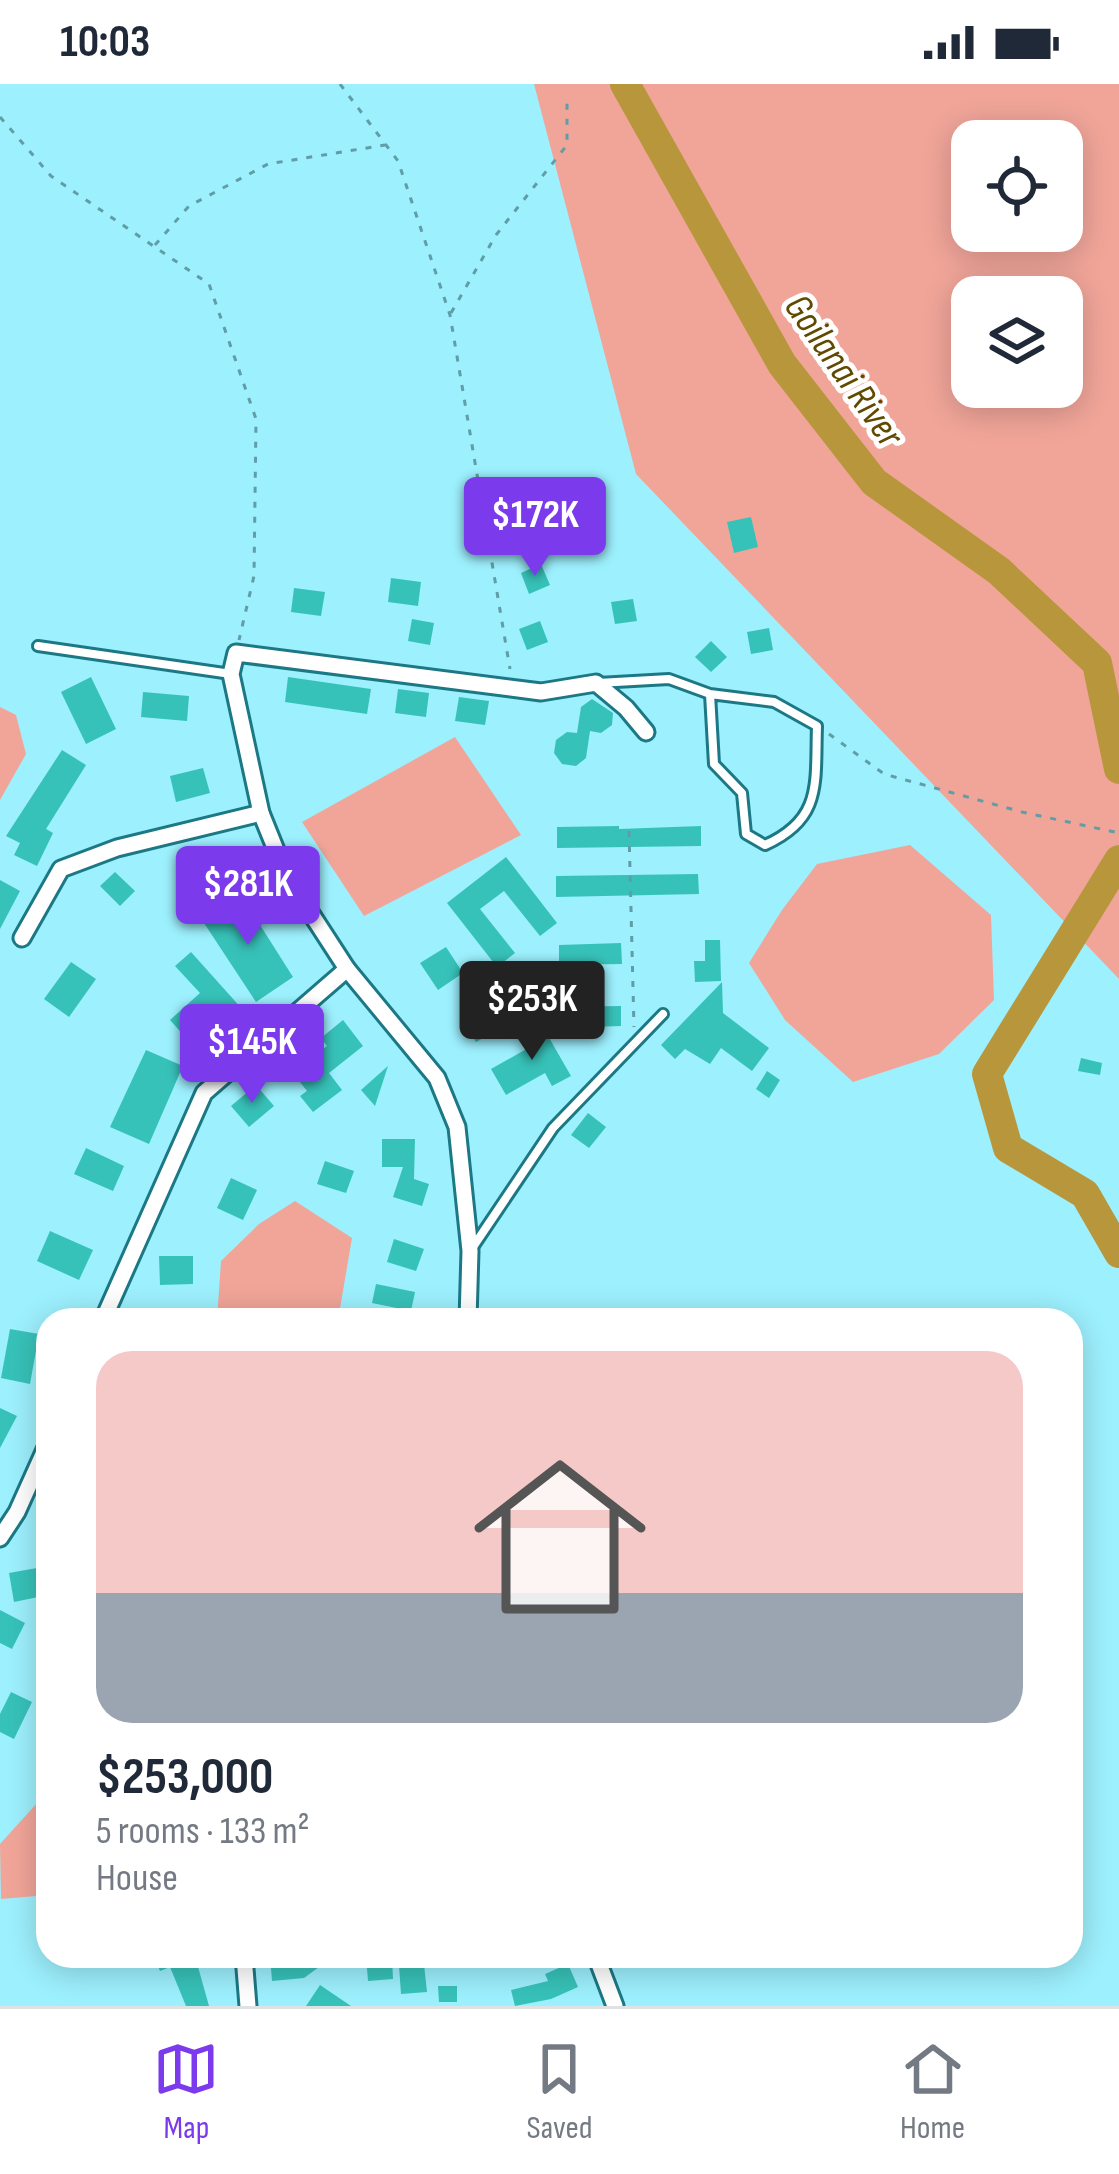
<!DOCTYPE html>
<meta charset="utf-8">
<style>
:root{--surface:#fff;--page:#f6f6f7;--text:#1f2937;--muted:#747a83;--line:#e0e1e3;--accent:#7c3aed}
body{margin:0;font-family:"Sofia Sans Condensed",sans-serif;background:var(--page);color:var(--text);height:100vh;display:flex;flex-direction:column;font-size:45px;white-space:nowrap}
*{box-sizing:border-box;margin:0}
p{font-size:39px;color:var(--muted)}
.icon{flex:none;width:66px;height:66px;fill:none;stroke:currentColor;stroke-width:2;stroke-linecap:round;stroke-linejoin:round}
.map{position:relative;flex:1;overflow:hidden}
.panel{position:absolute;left:36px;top:1224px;width:1047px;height:660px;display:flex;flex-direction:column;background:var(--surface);border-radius:36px;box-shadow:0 6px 30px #0003}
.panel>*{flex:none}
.controls{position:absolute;left:951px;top:36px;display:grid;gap:24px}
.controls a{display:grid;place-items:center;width:132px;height:132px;border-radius:24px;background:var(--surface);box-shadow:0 6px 30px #0003;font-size:60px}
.price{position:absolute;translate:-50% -102px;padding:0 27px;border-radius:12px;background:var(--accent);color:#fff;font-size:39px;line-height:78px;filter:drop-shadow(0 3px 6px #0008)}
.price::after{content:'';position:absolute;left:50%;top:72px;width:36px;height:27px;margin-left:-18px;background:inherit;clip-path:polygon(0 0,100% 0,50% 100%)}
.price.selected{background:#222;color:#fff}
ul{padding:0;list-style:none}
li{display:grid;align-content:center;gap:24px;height:636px;padding:0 60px}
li+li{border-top:3px solid var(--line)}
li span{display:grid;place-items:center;height:372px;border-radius:36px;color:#555}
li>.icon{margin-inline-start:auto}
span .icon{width:216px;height:216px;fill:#fffc;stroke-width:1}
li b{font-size:51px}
.status{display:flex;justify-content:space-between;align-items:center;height:84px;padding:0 60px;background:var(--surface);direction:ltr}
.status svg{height:33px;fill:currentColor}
.tabs{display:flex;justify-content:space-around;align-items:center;height:168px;border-top:3px solid var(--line);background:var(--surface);font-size:33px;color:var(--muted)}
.tabs a{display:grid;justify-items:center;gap:6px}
.tabs .selected{color:var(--accent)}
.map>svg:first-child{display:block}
</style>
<div class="status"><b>10:03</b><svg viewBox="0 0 49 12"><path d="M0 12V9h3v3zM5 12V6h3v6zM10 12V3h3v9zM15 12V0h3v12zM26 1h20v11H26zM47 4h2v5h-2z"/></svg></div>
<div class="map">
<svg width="1119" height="1922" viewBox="0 0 1119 1922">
<rect width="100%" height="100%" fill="#9df0fe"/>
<g fill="#f1a599" fill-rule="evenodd">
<path d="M534 0H1119V895L636 390ZM972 57H1062V147H972ZM972 213H1062V303H972Z"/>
<path d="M0 623 16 631 26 670 0 716Z"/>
<path d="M455 653 521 751 364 832 302 738Z"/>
<path d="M910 761 991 831 994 916 939 970 853 998 785 936 749 879 782 826 817 780Z"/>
<path d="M295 1117 352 1154 338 1236H217L221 1177 259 1140Z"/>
<path d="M48 1707V1811L1 1815 0 1760Z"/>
</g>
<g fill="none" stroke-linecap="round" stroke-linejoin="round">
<g stroke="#b8973c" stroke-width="30">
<path d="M625 0 782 280 874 398 999 487 1097 579 1119 685"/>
<path d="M1119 776 987 990 1008 1064 1085 1110 1119 1169"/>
</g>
</g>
<g fill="#37c2b9">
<path d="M751 433 758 463 734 469 727 438Z"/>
<path d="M541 480 550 501 529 510 521 489Z"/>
<path d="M391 494 421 498 418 522 388 518Z"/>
<path d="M294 504 325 508 321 532 291 528Z"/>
<path d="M633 515 637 537 615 540 611 518Z"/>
<path d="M412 535 434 539 430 561 408 557Z"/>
<path d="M540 537 548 558 527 566 519 545Z"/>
<path d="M769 544 773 566 751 570 747 548Z"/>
<path d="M711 557 727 573 711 588 695 573Z"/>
<path d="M91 593 116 645 86 660 61 608Z"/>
<path d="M288 593 371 605 367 630 285 618Z"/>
<path d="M398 605 429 609 426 633 395 629Z"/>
<path d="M143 608 189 612 187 637 141 633Z"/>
<path d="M459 613 489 617 485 641 455 637Z"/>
<path d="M592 615 613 629 612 641 601 649 590 647 586 674 576 682 562 680 554 669 556 656 567 648 577 649 581 623Z"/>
<path d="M62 666 86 681 46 745 53 749 37 782 14 771 20 759 6 752Z"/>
<path d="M203 684 210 709 176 718 170 692Z"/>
<path d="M619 742V745L701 742V762L557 764V743Z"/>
<path d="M239 770 244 796 221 801 216 773Z"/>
<path d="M506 773 557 839 540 852 504 807 480 825 515 869 497 883 447 819Z"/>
<path d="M115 788 135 807 120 822 100 802Z"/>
<path d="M698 790 699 810 556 813V792Z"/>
<path d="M0 796 20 807 0 845Z"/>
<path d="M241 811 293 893 256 918 202 836Z"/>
<path d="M705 856H720L721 897 695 898 694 877H705Z"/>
<path d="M621 859 622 880 559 881V861Z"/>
<path d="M446 863 463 889 438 906 420 879Z"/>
<path d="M191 868 252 936 236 950 227 940 197 966 170 936 200 909 175 882Z"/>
<path d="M71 878 96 895 69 933 44 915Z"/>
<path d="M722 898 723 929 769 964 752 987 721 964 710 980 685 965 675 975 661 961Z"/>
<path d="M479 922 494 948 476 958 461 933Z"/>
<path d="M621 922V942L559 944 558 923Z"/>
<path d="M343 936 363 962 329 989 342 1006 313 1028 300 1012 307 1007 293 989 327 962 321 954Z"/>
<path d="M540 938 571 992 552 1002 545 989 506 1011 491 985 530 963 522 949Z"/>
<path d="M146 966 183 982 149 1060 110 1043Z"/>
<path d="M1081 974 1102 979 1100 991 1078 987Z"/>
<path d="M388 982 375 1022 361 1006Z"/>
<path d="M767 987 780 996 769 1014 756 1005Z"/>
<path d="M256 1001 274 1022 249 1043 231 1022Z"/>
<path d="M588 1029 606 1043 589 1064 571 1051Z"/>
<path d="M382 1055H415L414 1095 429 1100 422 1122 393 1113 403 1083H382Z"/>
<path d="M86 1064 124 1082 113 1107 74 1090Z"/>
<path d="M325 1077 354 1087 346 1109 317 1100Z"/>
<path d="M231 1094 257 1106 243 1136 217 1124Z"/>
<path d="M50 1147 93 1166 79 1196 37 1177Z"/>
<path d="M394 1155 424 1165 416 1187 387 1178Z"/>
<path d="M159 1172H193V1200L160 1201Z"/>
<path d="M376 1200 415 1208 411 1227 372 1219Z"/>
<path d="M10 1245 39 1250 30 1300 1 1294Z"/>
<path d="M0 1324 17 1332 0 1364Z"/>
<path d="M37 1484 43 1512 14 1518 9 1489Z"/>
<path d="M0 1526 25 1539 12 1565 0 1559Z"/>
<path d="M11 1608 32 1618 14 1655 0 1648V1630Z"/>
<path d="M154 1872H195L209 1922H186L170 1883 160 1887Z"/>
<path d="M270 1872H334L304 1894 272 1897Z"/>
<path d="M366 1872H392L393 1895 368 1897Z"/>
<path d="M424 1880 427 1908 401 1910 399 1882Z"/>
<path d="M568 1880 578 1903 551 1915 515 1922 511 1906 548 1897 545 1890Z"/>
<path d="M320 1901 351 1922H306Z"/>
<path d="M438 1902H457V1918H439Z"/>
</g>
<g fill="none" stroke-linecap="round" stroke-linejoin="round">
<g stroke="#1c7885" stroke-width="14">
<g id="service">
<path d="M38 562 231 590"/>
<path d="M598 599 669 595 710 610 774 618 817 642C815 699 823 735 765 761L746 750 742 709 714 680 710 610"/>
<path d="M471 1166 553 1044 663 930"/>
</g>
</g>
<g stroke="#1c7885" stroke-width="21">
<g id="minor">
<path d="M22 854 61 785 117 764 261 729"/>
<path d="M103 1236 204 1009 347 885"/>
<path d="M468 1236 470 1167 457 1043 437 994 347 885 286 791 261 729 231 590 236 569 541 608 596 599 626 624 646 648"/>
<path d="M0 1454 17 1428 48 1359"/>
<path d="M244 1872 248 1922"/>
<path d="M596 1872 615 1922"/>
</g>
</g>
<g stroke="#609da7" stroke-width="3" stroke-dasharray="6 9" stroke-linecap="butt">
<path d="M340 0 398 77 450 231 510 585"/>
<path d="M0 33 51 92 209 200 256 335 254 492 239 556"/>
<path d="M155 161 189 122 268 80 385 61"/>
<path d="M451 229 496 151 567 61V14"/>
<path d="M829 650 884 690 1022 728 1119 749"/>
<path d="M629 747 634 943"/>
</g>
<use href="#service" stroke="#fff" stroke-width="8"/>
<use href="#minor" stroke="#fff" stroke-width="15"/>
</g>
<g text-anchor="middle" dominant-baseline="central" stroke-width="10" stroke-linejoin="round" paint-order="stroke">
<g font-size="39" font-style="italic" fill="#614a00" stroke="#fff">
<text transform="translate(843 287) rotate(55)">Goilanai River</text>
</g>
</g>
</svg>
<div class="controls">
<a><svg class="icon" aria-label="locate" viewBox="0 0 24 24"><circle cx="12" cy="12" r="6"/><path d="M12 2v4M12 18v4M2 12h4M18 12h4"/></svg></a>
<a><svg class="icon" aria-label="layers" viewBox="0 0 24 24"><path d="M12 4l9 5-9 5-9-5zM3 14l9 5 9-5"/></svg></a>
</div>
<b class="price" style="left:535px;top:495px">$172K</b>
<b class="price" style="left:248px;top:864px">$281K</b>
<b class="price selected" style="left:532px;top:979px">$253K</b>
<b class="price" style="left:252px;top:1022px">$145K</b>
<section class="panel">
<ul>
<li><span style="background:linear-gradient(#f6c9c9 65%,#9aa5b1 0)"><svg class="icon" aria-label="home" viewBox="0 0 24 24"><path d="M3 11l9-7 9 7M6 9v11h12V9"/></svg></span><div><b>$253,000</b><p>5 rooms · 133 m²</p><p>House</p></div></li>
</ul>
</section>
</div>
<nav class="tabs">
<a class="selected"><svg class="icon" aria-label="map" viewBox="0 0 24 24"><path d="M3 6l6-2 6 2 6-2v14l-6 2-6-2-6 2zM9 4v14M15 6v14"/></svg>Map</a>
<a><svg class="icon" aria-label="saved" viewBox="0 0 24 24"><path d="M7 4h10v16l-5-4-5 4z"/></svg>Saved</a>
<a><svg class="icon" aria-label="home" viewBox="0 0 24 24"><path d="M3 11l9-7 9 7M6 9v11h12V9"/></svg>Home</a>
</nav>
